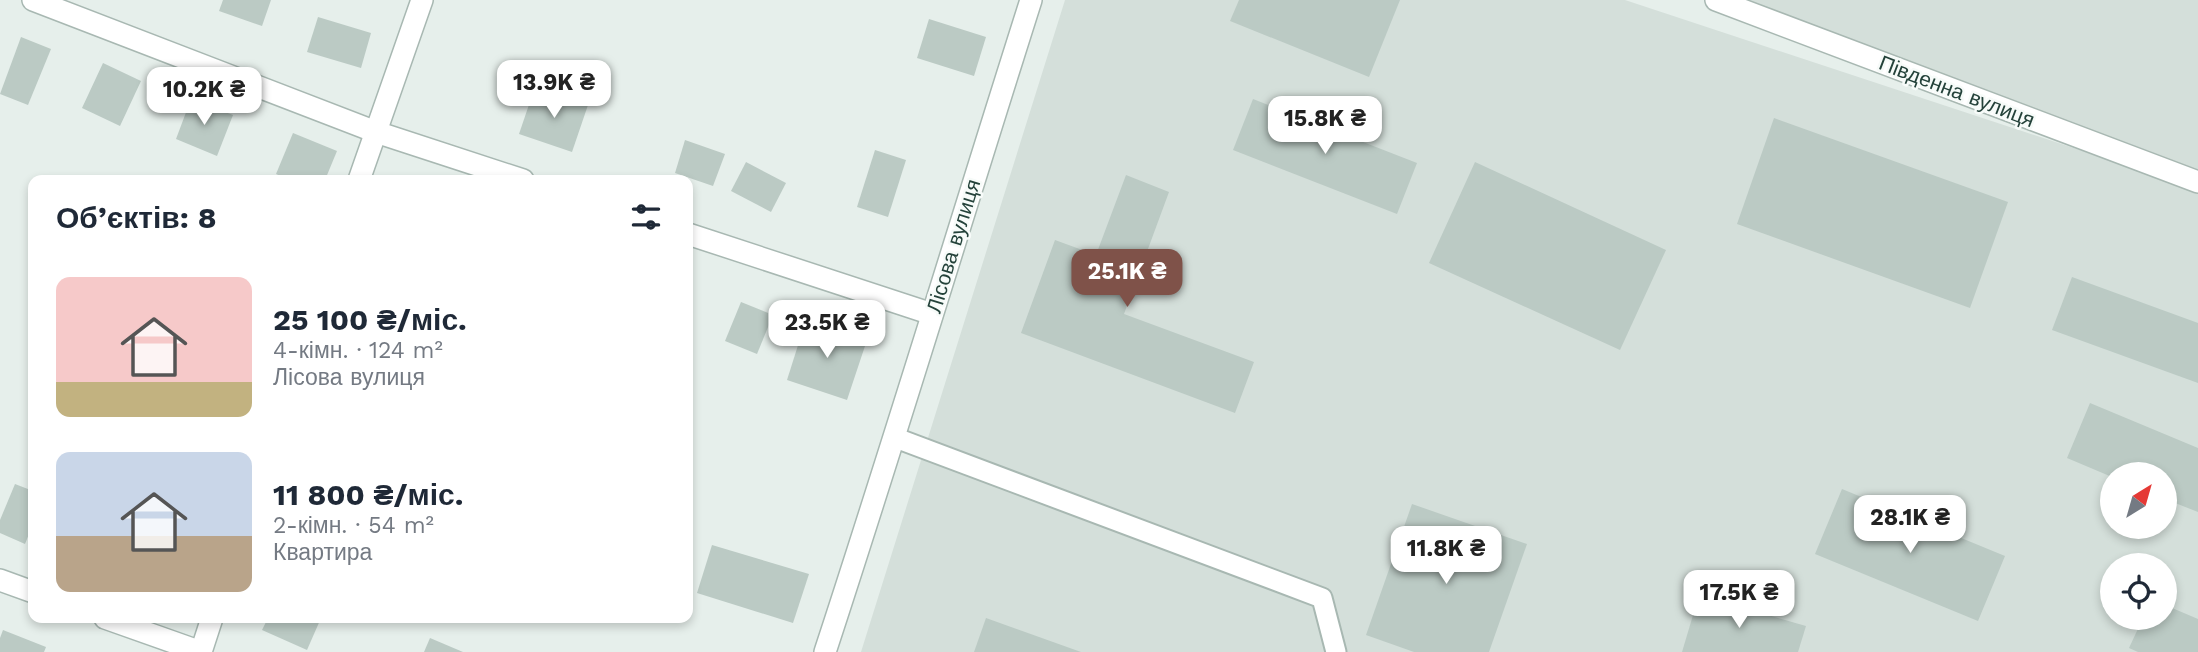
<!DOCTYPE html>
<html lang="uk">
<meta charset="utf-8">
<style>
:root{--surface:#fff;--page:#f2f2f3;--text:#1f2937;--muted:#747a83;--accent:#7f5249}
body{margin:0;font-family:"Work Sans",sans-serif;background:var(--page);color:var(--text);height:100vh;display:flex;flex-direction:column;font-size:26px;white-space:nowrap}
*{box-sizing:border-box;margin:0}
p{font-size:23px;color:var(--muted)}
.icon{flex:none;width:38px;height:38px;fill:none;stroke:currentColor;stroke-width:2;stroke-linecap:round;stroke-linejoin:round}
.map{position:relative;flex:1;overflow:hidden}
.drawer{position:absolute;left:28px;top:175px;width:665px;height:448px;display:flex;flex-direction:column;background:var(--surface);border-radius:14px;box-shadow:0 4px 10px #0003}
.drawer>*{flex:none}
.needle{width:46px;rotate:37deg}
.buttons{position:absolute;left:2100px;top:462px;display:grid;gap:14px}
.buttons a{display:grid;place-items:center;width:77px;height:77px;border-radius:50%;background:var(--surface);box-shadow:0 4px 10px #0003;font-size:35px}
.price{position:absolute;translate:-50% -60px;padding:0 16px;border-radius:14px;background:#fff;color:#222;font-size:23px;line-height:46px;filter:drop-shadow(0 2px 4px #0008)}
.price::after{content:'';position:absolute;left:50%;top:42px;width:21px;height:16px;margin-left:-10px;background:inherit;clip-path:polygon(0 0,100% 0,50% 100%)}
.price.selected{background:var(--accent);color:#fff}
ul{padding:0;list-style:none}
li{display:flex;align-items:center;gap:21px;height:175px;padding:0 28px}
li span{display:grid;place-items:center;flex:none;width:196px;height:140px;border-radius:14px;color:#555}
li>.icon{margin-inline-start:auto}
span .icon{width:84px;height:84px;fill:#fffc;stroke-width:1}
li b{font-size:30px}
h2{display:flex;justify-content:space-between;align-items:center;height:84px;padding:0 28px;font-size:30px}
.map>svg:first-child{display:block}
</style>
<div class="map">
<svg width="2198" height="652" viewBox="0 0 2198 652">
<rect width="100%" height="100%" fill="#e6efeb"/>
<g fill="#d4dfda" fill-rule="evenodd">
<path d="M1065 0H1625L2198 189V652H861ZM2112 474H2165V527H2112ZM2112 565H2165V618H2112Z"/>
<path d="M1716 0H2198V182Z"/>
</g>
<g fill="#bbcac4">
<path d="M223 0H271L262 26 219 11Z"/>
<path d="M1239 0H1400L1369 77 1230 21Z"/>
<path d="M318 17 371 33 361 68 307 52Z"/>
<path d="M929 19 986 37 974 76 917 58Z"/>
<path d="M21 37 51 49 28 105 0 94Z"/>
<path d="M103 63 141 81 120 126 82 108Z"/>
<path d="M535 87 588 105 572 152 519 134Z"/>
<path d="M191 99 233 115 217 156 176 139Z"/>
<path d="M1253 99 1417 163 1397 214 1233 150Z"/>
<path d="M1774 118 2008 202 1970 308 1737 224Z"/>
<path d="M293 133 337 151 325 180H290L276 174Z"/>
<path d="M685 140 725 154 713 186 675 173Z"/>
<path d="M875 150 906 160 888 217 857 207Z"/>
<path d="M746 162 786 183 771 212 731 191Z"/>
<path d="M1475 162 1666 250 1620 350 1429 263Z"/>
<path d="M1126 175 1169 192 1124 314 1254 362 1235 413 1021 333 1055 240 1096 255Z"/>
<path d="M2072 277 2198 323V383L2052 330Z"/>
<path d="M741 302 773 315 757 354 725 341Z"/>
<path d="M806 320 867 340 847 400 787 380Z"/>
<path d="M2090 403 2198 448V512L2165 499V474H2112V477L2067 458Z"/>
<path d="M15 484 33 491V524L25 544 0 533V520Z"/>
<path d="M1842 489 2005 556 1978 621 1815 554Z"/>
<path d="M1412 504 1527 544 1489 652H1414L1366 635Z"/>
<path d="M712 545 809 574 793 623 697 593Z"/>
<path d="M1699 595 1806 626 1798 652H1682Z"/>
<path d="M2165 605 2198 619V652H2138L2129 648 2143 618H2165Z"/>
<path d="M268 618H321L307 650 262 630Z"/>
<path d="M986 618 1081 652H974Z"/>
<path d="M3 630 46 647 44 652H0V638Z"/>
<path d="M430 638 463 652H424Z"/>
</g>
<g fill="none" stroke-linecap="round" stroke-linejoin="round">
<g stroke="#a8b8b2" stroke-width="23">
<path id="lane" d="M896 438 1322 598 1336 652"/>
</g>
<g stroke="#a8b8b2" stroke-width="24">
<g id="street">
<path d="M33 0 376 132 523 180"/>
<path d="M1716 0 2198 182"/>
<path d="M359 180 422 0"/>
<path d="M688 234 932 314"/>
<path d="M0 580 33 592"/>
<path d="M105 618 201 652"/>
<path d="M201 652 212 618"/>
<path d="M825 652C896 436 962 217 1031 0"/>
</g>
</g>
<use href="#lane" stroke="#fff" stroke-width="19"/>
<use href="#street" stroke="#fff" stroke-width="21"/>
</g>
<g text-anchor="middle" dominant-baseline="central" stroke-width="5" stroke-linejoin="round" paint-order="stroke">
<g font-size="21" fill="#24423a" stroke="#f7fbf9">
<text transform="translate(1957 91) rotate(21)">Південна вулиця</text>
<text transform="translate(953 246) rotate(-73)">Лісова вулиця</text>
</g>
</g>
</svg>
<div class="buttons">
<a><svg class="needle" viewBox="-14 -14 28 28"><path d="M0-13l5 13h-10z" fill="#e53935"/><path d="M0 13l5-13h-10z" fill="#747a83"/></svg></a>
<a><svg class="icon" aria-label="locate" viewBox="0 0 24 24"><circle cx="12" cy="12" r="6"/><path d="M12 2v4M12 18v4M2 12h4M18 12h4"/></svg></a>
</div>
<b class="price" style="left:554px;top:120px">13.9K ₴</b>
<b class="price" style="left:204px;top:127px">10.2K ₴</b>
<b class="price" style="left:1325px;top:156px">15.8K ₴</b>
<b class="price selected" style="left:1127px;top:309px">25.1K ₴</b>
<b class="price" style="left:827px;top:360px">23.5K ₴</b>
<b class="price" style="left:1910px;top:555px">28.1K ₴</b>
<b class="price" style="left:1446px;top:586px">11.8K ₴</b>
<b class="price" style="left:1739px;top:630px">17.5K ₴</b>
<section class="drawer">
<h2>Об’єктів: 8<svg class="icon" aria-label="filters" viewBox="0 0 24 24"><path d="M4 7h16M4 17h16"/><circle cx="9" cy="7" r="2"/><circle cx="15" cy="17" r="2"/></svg></h2>
<ul>
<li><span style="background:linear-gradient(#f6c9c9 75%,#c2b280 0)"><svg class="icon" aria-label="home" viewBox="0 0 24 24"><path d="M3 11l9-7 9 7M6 9v11h12V9"/></svg></span><div><b>25 100 ₴/міс.</b><p>4-кімн. · 124 m²</p><p>Лісова вулиця</p></div></li>
<li><span style="background:linear-gradient(#c9d6e8 60%,#b9a48a 0)"><svg class="icon" aria-label="home" viewBox="0 0 24 24"><path d="M3 11l9-7 9 7M6 9v11h12V9"/></svg></span><div><b>11 800 ₴/міс.</b><p>2-кімн. · 54 m²</p><p>Квартира</p></div></li>
</ul>
</section>
</div>
